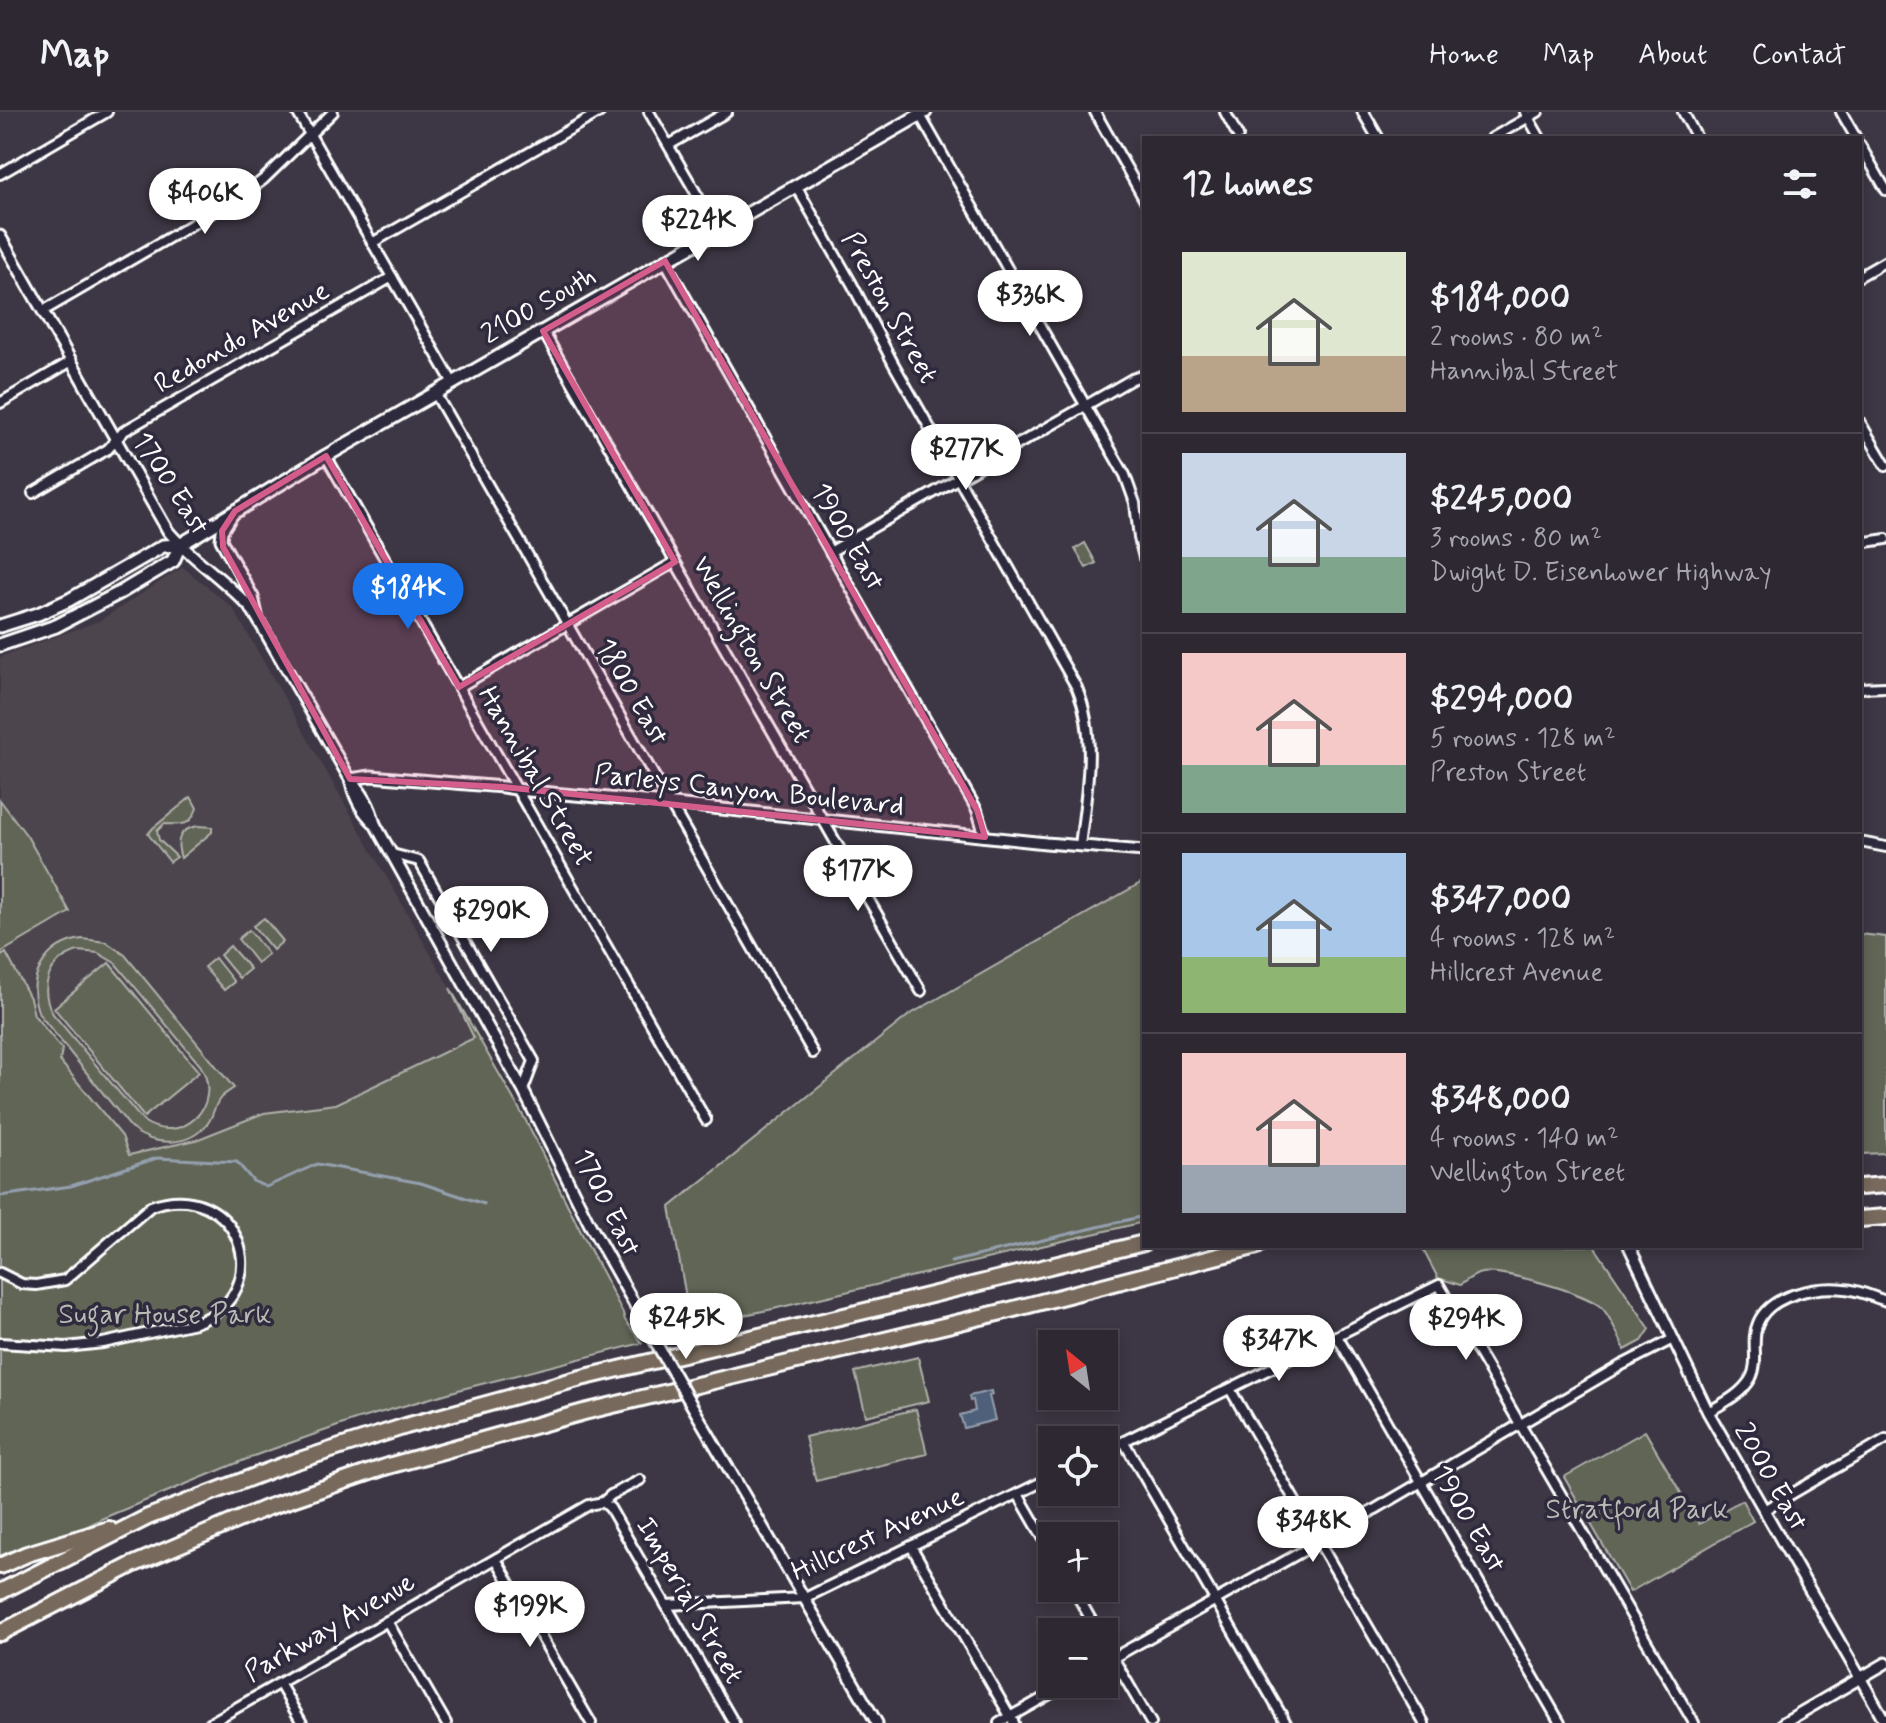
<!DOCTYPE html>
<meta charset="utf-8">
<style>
:root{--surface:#2e2833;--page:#36303b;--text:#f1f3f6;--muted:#a7a6ac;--line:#49444e;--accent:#1a73e8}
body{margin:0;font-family:Mynerve,sans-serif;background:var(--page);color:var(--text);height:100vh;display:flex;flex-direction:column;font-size:30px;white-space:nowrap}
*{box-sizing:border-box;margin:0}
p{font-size:26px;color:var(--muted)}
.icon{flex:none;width:44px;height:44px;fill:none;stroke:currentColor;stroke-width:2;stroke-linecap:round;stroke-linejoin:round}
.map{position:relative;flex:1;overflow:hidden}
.details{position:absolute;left:1142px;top:24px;width:720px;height:1112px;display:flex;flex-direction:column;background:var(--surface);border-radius:0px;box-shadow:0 4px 12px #0003,0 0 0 2px var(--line)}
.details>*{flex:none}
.needle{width:52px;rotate:330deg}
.buttons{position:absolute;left:1038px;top:1218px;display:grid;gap:16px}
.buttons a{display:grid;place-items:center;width:80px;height:80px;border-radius:0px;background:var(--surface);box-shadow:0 4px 12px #0003,0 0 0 2px var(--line);font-size:40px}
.price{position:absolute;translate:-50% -68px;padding:0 18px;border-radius:28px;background:#fff;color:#222;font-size:26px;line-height:52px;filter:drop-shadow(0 2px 4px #0008)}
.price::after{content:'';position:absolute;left:50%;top:48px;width:24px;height:18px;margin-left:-12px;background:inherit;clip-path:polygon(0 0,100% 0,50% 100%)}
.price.selected{background:var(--accent);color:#fff}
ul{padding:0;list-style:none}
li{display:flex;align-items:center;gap:24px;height:200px;padding:0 40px}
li+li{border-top:2px solid var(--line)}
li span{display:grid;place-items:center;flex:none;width:224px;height:160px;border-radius:0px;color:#555}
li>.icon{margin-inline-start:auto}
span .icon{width:96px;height:96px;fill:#fffc;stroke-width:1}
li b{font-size:34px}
h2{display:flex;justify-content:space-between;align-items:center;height:96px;padding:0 40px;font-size:34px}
header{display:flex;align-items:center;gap:48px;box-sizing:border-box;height:112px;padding:0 40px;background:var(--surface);border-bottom:2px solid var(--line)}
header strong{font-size:38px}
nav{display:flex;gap:44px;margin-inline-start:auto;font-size:28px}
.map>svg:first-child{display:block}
</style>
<header>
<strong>Map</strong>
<nav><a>Home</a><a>Map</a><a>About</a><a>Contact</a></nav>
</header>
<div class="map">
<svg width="1886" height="1611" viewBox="0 0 1886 1611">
<rect width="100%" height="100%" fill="#3d3644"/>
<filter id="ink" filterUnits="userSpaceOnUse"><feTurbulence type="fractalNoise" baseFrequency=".0125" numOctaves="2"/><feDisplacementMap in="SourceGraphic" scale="16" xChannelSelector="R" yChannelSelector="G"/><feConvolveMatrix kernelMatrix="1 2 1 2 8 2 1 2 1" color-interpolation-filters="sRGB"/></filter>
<g filter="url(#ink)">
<path fill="#4d444d" d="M183 455 233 496 450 876 474 926 336 992 264 1001 196 1028 0 1072V840L27 724 0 688V545L99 509Z"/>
<g fill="#616557" stroke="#b0b2ab" stroke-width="2" fill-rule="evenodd">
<path d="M1085 431 1096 451 1086 456 1075 437Z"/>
<path d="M191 685 197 696C190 716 181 712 164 712L157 719 159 728 177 745 170 750 148 722 153 716Z"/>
<path d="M0 688 27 724 70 800 0 841Z"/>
<path d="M198 714 212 715V720L181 746C175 728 179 717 198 714Z"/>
<path d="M1144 769V1110L773 1197 691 1214 670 1095 909 903Z"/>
<path d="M264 806 283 829 273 838 253 814Z"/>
<path d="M249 818 268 842 257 851 238 827Z"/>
<path d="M1860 822 1886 825V1041L1860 1042Z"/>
<path d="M82 827 106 830 125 843 234 976C230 979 222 983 219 988 214 995 213 1004 208 1011 189 1035 155 1035 132 1017L39 902C25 866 45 832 82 827ZM78 839 98 841 115 851 200 953C225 993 182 1035 143 1009L53 902C38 875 49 848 78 839Z"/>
<path d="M230 834 250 857 239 866 220 843Z"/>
<path d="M6 841 30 886 34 903 62 937 60 949 122 1024 129 1043 196 1028 264 1001 336 992 474 926 450 876 525 1007 579 1116 623 1201 625 1208 642 1231 462 1277 355 1308 259 1342 101 1407 0 1461V845Z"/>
<path d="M215 846 234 870 224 878 204 855Z"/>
<path d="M109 851 199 960 144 1005 54 896Z"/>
<path d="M1421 1134H1594L1650 1217 1642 1229 1625 1238C1621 1229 1608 1201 1601 1195 1586 1181 1502 1157 1482 1161 1474 1162 1466 1169 1460 1173L1438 1166Z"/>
<path d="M918 1245 929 1289 866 1304 855 1260Z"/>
<path d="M916 1297 927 1342 816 1369 805 1325Z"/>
<path d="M1645 1319 1699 1412 1742 1388 1753 1409 1630 1480 1564 1365Z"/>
</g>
<path fill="#4f617a" stroke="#95a0af" stroke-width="2" d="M991 1279 992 1283 989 1284 995 1308 964 1316 960 1303 975 1299 973 1288 970 1289 969 1284Z"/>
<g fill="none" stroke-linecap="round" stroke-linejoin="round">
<g stroke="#95a0af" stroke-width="3">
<path d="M0 1084 71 1074 157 1046 237 1050 253 1069 266 1075 317 1052 421 1071 484 1092"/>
<path d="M951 1150 1144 1104"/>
</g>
<g stroke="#fff" stroke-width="14">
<g id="minor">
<path d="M297 0 453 271"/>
<path d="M649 0 718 119"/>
<path d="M1095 0 1144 87"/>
<path d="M1225 0 1238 24"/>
<path d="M1525 0 1540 26"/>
<path d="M1683 0 1697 26"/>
<path d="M1841 0 1856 26"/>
<path d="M920 3 1125 363 1135 391 1139 426 1144 446"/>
<path d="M1492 26 1538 0"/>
<path d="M669 33 727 0"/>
<path d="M1860 33 1886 78"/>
<path d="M0 62 107 0"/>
<path d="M796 74 852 172 893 251 1077 576C1098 627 1086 681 1080 734"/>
<path d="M372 131 600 0"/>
<path d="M665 149 977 698 985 725"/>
<path d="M1860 164 1886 149"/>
<path d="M43 199 246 81 264 67 333 0"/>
<path d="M543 219 921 879"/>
<path d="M435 281 813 941"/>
<path d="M0 291 70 250"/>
<path d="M1860 310 1886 354"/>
<path d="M326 344 706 1008"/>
<path d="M33 381 108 337 124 319 392 165"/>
<path d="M1860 431 1886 427"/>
<path d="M830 440 1132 267 1144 263"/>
<path d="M459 575 675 450"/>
<path d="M1860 576 1886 575"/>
<path d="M1860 730 1886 735"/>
<path d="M392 742 419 749 534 949 523 978"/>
<path d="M0 1161 22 1172 36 1173 65 1168 151 1094C237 1063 282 1180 195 1211L103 1231 66 1235 0 1231"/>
<path d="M1337 1224 1560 1611"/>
<path d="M1230 1277 1424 1611"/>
<path d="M1708 1300C1724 1291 1742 1282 1751 1266 1760 1249 1750 1229 1758 1211 1770 1182 1817 1174 1845 1177 1859 1178 1873 1185 1886 1189"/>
<path d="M1124 1330 1286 1611"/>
<path d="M1104 1339 1439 1173 1694 1611"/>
<path d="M1018 1382 1052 1441"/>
<path d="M603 1390 610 1396 734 1611"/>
<path d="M1764 1398 1886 1327"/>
<path d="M911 1434 1014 1611"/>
<path d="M496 1447 591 1611"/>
<path d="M1073 1476 1098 1520"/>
<path d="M666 1493 805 1486 1052 1365"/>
<path d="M387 1509 446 1611"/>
<path d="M1104 1530 1151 1611"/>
<path d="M1104 1551 1319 1430 1620 1254 1673 1227"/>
<path d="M279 1571 302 1611"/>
<path d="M210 1611 589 1393 603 1390 611 1383 640 1368"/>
<path d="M999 1611 1068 1572"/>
</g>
</g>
<g stroke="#fff" stroke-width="15">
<g id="tertiary">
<path d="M1363 0 1378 26"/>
<path d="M0 124 168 419C193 449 228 469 253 499L350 667C363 681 370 693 375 712L523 978 589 1111 655 1229"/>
<path d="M233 402 222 419 221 428 253 485 257 503"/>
<path d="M350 667 371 664 503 675 529 679 655 690 1046 731 1144 739"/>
<path d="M351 670C355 688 362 699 375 712"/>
<path d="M1629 1134 1708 1300 1886 1611"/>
<path d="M687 1285 877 1611"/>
<path d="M1783 1611 1886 1551"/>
</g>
</g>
<g stroke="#fff" stroke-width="17">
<g id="secondary">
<path d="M0 514 38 502 69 488 163 434 180 433 326 344 925 0"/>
<path d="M0 533 56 514 121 480 173 449 180 433"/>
</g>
</g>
<g stroke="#fff" stroke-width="20">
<g id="motorway">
<path d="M1860 1075 1886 1073"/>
<path d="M1860 1107 1886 1105"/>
<path d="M0 1454 27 1442 109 1417"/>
<path d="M0 1480 148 1405 281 1354 406 1314 581 1266 882 1195 1144 1131"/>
<path d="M0 1521 132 1453 266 1396 388 1354 584 1300 1006 1199 1257 1134"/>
</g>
</g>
<use href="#minor" stroke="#2f2a3d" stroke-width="8"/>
<use href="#tertiary" stroke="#2f2a3d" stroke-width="9"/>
<use href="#secondary" stroke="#2f2a3d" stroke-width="11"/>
<use href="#motorway" stroke="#77695c" stroke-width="14"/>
<g stroke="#fff" stroke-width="15" stroke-linecap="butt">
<path id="tertiary-bridge" d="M655 1229 687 1285"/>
</g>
<use href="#tertiary-bridge" stroke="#2f2a3d" stroke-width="9"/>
</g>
</g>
<path fill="#d45d8c" fill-opacity="0.2" stroke="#d45d8c" stroke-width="6" stroke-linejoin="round" d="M665 149 977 698 985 725 503 675 350 667 223 435 222 419 235 399 326 344 459 575 675 450 543 219Z"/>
<g text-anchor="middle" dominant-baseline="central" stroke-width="7" stroke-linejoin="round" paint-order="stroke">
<g font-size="28" fill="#fff" stroke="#2f2a3d">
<text transform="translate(539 194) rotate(-30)">2100 South</text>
<text transform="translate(889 196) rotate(61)">Preston Street</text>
<text transform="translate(242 226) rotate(-30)">Redondo Avenue</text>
<text transform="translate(170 372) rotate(57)">1700 East</text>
<text transform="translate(847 425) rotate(60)">1900 East</text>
<text transform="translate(751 538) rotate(60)">Wellington Street</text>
<text transform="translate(631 580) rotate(60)">1800 East</text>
<text transform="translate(535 665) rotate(60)">Hannibal Street</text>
<text transform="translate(749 679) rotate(6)">Parleys Canyon Boulevard</text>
<text transform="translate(606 1091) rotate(63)">1700 East</text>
<text transform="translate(1770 1365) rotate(60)">2000 East</text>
<text transform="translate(1468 1407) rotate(60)">1900 East</text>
<text transform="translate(878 1423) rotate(-25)">Hillcrest Avenue</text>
<text transform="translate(689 1489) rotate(60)">Imperial Street</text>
<text transform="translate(330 1516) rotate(-30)">Parkway Avenue</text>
</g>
<g font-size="28" fill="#b8bab3" stroke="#2f2a3d">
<text x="165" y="1203">Sugar House Park</text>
<text x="1637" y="1398">Stratford Park</text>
</g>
</g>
</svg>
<div class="buttons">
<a><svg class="needle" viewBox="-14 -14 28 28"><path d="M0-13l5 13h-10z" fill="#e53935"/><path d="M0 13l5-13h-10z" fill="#a7a6ac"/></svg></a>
<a><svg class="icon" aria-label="locate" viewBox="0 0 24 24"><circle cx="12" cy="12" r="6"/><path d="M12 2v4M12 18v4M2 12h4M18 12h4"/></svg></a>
<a>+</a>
<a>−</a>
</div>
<b class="price" style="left:205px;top:124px">$406K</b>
<b class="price" style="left:698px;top:151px">$224K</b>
<b class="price" style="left:1030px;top:226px">$336K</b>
<b class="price" style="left:966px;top:380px">$277K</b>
<b class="price selected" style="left:408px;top:519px">$184K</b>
<b class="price" style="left:858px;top:801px">$177K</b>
<b class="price" style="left:491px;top:842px">$290K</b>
<b class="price" style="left:686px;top:1249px">$245K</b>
<b class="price" style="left:1466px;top:1250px">$294K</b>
<b class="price" style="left:1279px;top:1271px">$347K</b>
<b class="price" style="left:1313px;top:1452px">$348K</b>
<b class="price" style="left:530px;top:1537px">$199K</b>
<section class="details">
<h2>12 homes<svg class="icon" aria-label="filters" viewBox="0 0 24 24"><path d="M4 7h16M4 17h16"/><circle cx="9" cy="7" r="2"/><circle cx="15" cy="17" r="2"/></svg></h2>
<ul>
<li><span style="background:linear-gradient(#dfe7d0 65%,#b9a48a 0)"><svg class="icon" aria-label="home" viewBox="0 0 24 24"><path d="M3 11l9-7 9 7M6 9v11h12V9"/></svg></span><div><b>$184,000</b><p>2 rooms · 80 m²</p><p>Hannibal Street</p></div></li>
<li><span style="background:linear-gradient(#c9d6e8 65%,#7fa58c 0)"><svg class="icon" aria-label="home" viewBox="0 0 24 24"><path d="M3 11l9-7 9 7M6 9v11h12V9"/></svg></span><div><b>$245,000</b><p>3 rooms · 80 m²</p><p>Dwight D. Eisenhower Highway</p></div></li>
<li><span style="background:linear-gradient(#f6c9c9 70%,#7fa58c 0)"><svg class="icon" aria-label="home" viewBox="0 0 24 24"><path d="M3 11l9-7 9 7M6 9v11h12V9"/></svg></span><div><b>$294,000</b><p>5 rooms · 128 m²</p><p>Preston Street</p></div></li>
<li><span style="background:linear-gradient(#a9c7e8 65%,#8fb573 0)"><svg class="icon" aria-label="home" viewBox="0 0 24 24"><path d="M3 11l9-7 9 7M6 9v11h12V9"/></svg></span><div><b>$347,000</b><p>4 rooms · 128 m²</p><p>Hillcrest Avenue</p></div></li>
<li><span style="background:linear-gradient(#f6c9c9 70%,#9aa5b1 0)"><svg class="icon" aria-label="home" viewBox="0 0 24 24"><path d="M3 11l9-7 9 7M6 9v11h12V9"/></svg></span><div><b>$348,000</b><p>4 rooms · 140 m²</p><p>Wellington Street</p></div></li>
</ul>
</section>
</div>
